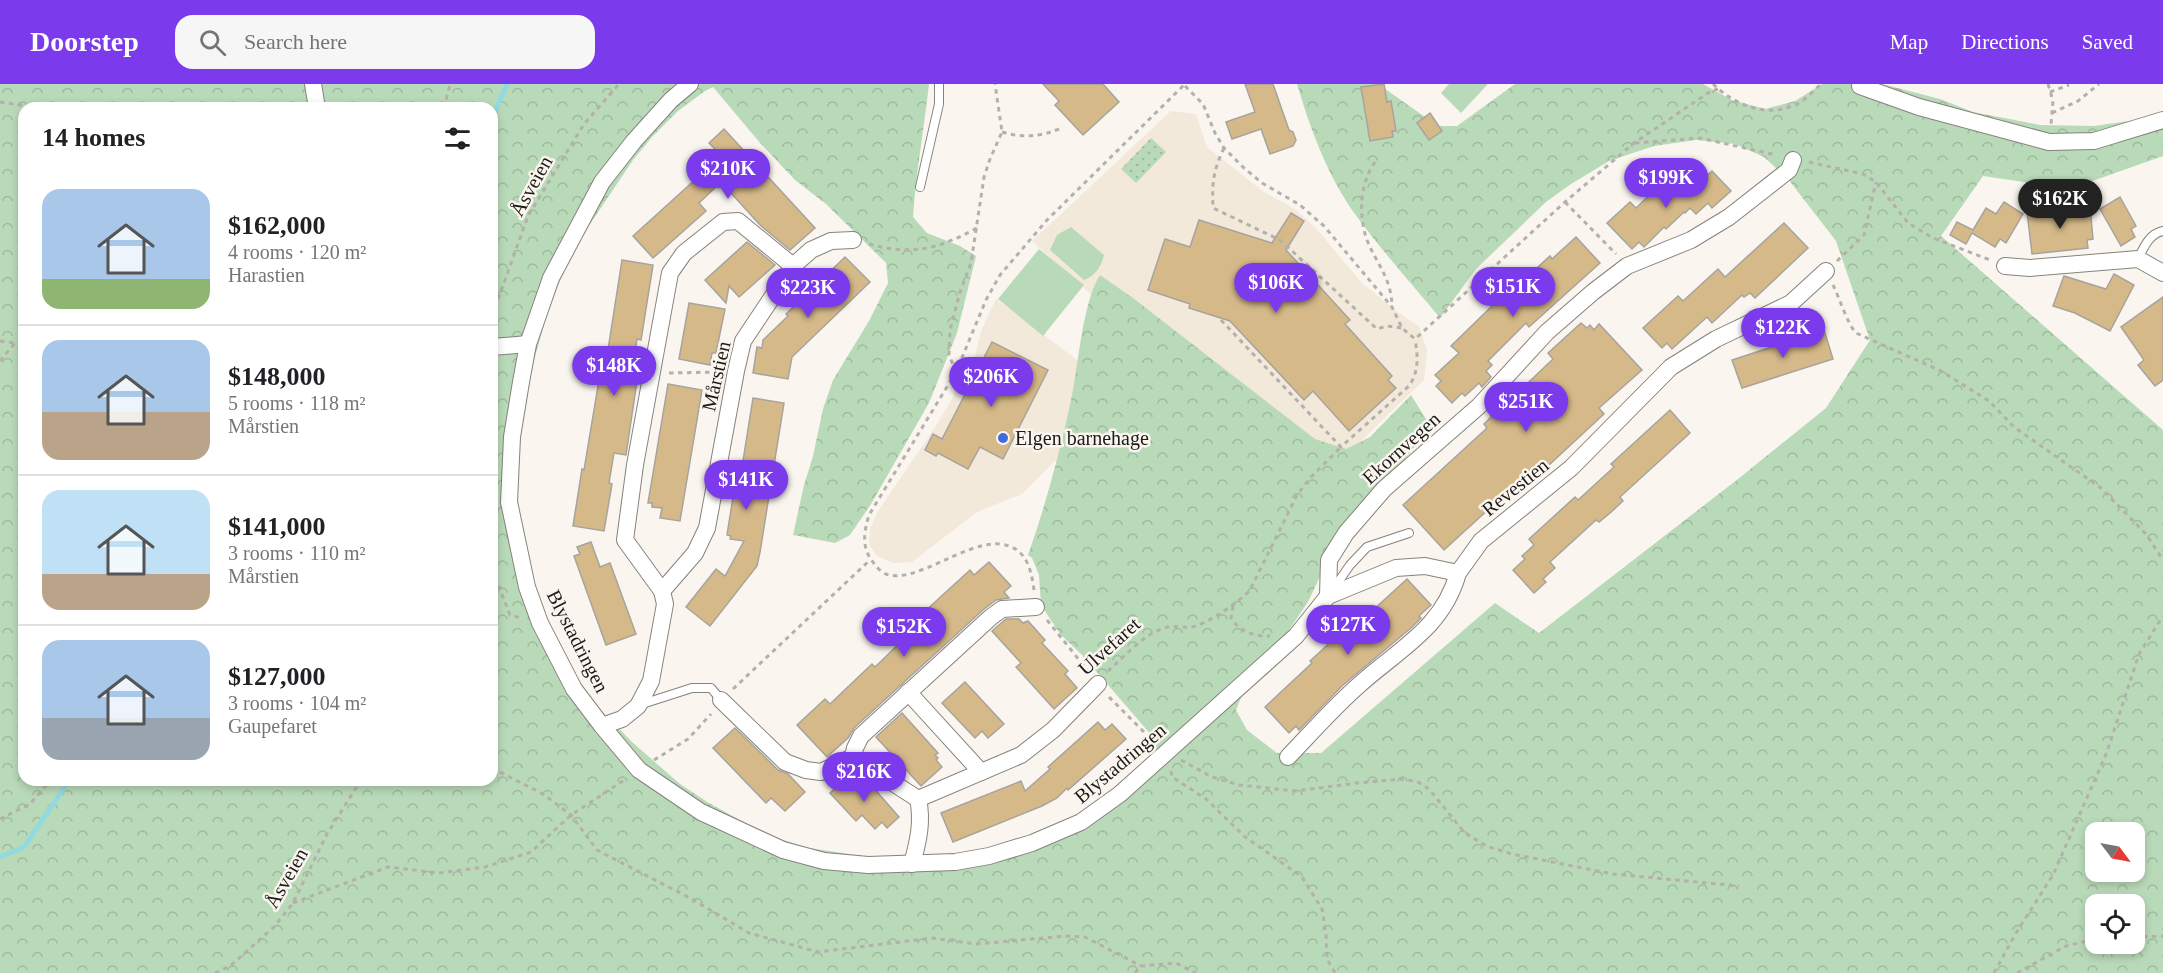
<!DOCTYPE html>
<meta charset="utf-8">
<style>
:root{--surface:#fff;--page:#f6f6f6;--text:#202124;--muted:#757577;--line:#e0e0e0;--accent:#7c3aed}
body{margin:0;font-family:Georgia,serif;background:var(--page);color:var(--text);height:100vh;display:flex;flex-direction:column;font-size:22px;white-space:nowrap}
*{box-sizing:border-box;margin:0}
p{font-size:20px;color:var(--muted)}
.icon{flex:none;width:33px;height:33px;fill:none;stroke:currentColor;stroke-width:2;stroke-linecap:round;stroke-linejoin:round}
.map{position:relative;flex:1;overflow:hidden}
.side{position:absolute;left:18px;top:18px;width:480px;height:684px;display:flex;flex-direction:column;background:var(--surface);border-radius:18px;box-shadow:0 3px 9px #0003}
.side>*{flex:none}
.needle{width:39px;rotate:122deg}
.controls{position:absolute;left:2085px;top:738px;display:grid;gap:12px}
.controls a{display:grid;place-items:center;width:60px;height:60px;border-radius:12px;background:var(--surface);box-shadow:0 3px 9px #0003;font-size:30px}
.price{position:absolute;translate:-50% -51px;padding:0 14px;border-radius:21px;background:var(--accent);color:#fff;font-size:20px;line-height:39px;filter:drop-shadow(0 2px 3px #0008)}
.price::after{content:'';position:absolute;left:50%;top:36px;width:18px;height:14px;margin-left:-9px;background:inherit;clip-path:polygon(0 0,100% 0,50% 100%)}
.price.on{background:#222;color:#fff}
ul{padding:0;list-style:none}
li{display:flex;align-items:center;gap:18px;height:150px;padding:0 24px}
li+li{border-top:2px solid var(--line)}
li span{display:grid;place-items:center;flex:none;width:168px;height:120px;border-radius:18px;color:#555}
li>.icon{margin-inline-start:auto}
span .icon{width:72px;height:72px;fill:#fffc;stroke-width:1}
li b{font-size:26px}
h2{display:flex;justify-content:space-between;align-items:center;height:72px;padding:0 24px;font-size:26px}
header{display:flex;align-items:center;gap:36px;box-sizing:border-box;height:84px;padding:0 30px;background:var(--accent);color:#fff}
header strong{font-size:28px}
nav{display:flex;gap:33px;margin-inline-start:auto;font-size:21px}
.search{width:420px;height:54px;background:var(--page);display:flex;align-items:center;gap:15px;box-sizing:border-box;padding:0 21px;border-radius:18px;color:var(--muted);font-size:22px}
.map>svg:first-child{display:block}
</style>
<header>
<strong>Doorstep</strong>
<div class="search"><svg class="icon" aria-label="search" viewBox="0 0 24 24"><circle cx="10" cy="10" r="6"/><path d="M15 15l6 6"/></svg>Search here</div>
<nav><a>Map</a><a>Directions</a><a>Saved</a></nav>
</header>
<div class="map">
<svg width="2163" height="889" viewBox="0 0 2163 889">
<defs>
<pattern id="forest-crowns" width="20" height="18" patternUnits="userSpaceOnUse" patternTransform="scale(1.5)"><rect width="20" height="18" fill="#b9dab8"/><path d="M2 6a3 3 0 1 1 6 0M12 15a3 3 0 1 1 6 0" fill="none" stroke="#9eba9d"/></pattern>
<pattern id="park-dots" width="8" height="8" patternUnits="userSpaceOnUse" patternTransform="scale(1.5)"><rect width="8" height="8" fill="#b9dab8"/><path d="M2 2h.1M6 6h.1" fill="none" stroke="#9eba9d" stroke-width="1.8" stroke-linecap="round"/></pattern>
</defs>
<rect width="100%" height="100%" fill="#faf6ef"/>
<g fill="#f2e9db">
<path d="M1171 27 1196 30 1207 63 1264 108 1295 125 1316 144 1362 199 1399 229 1419 242 1427 266 1424 296 1324 393 1092 211 1032 157Z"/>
<path d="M996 215 1105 297 1065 367 1022 410 977 428 912 478 893 479 877 472 869 461 870 445 878 427 936 342 974 277 981 247Z"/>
</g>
<path fill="url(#forest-crowns)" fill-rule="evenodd" d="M0 0H929C924 45 916 88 913 133L927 149 960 162 976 172 957 249 929 319 871 420 850 451 835 459 793 451 804 401 813 372 823 325 833 296 869 237 888 199 886 179 826 120 795 96 761 60 713 3 705 7 678 27 653 52 633 76 572 167 548 227 520 326 516 399 527 496 577 602 632 658 680 700 709 719 767 751 809 764 890 776 1042 763 1086 745 1158 676 1153 653 1082 571 1060 550 1041 521 1039 491 1032 474 1028 471C1045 423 1059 371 1070 321 1078 287 1082 218 1100 191L1133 214 1315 355 1346 365 1370 353 1411 311 1431 343 1399 382 1325 482 1308 518 1287 549 1246 601 1236 626 1247 646 1277 669H1321L1495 519 1539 549 1738 395 1826 324 1870 256 1836 157 1788 95 1764 73 1735 60 1696 56 1654 62 1609 77 1571 100 1546 118 1476 185 1440 234C1412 200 1381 166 1355 130 1328 93 1310 44 1297 0H1378L1438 42H1457L1515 0H1703L1732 16 1765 25 1795 17 1822 0H1882L1940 15 1973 28 2040 41 2094 42 2163 32V72L2070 105 1983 92 1941 152 2163 346V889H0ZM24 24H492V696H24ZM2096 748H2134V788H2096ZM2096 820H2134V860H2096Z"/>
<path fill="url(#park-dots)" d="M1151 54 1166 68 1136 99 1121 85Z"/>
<g fill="#b9dab8">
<path d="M1449 0H1488L1461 29 1441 9Z"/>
<path d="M1071 143 1104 171C1101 183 1096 191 1084 196L1050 166 1057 151Z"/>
<path d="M1039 165 1084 201 1043 252 998 215Z"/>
</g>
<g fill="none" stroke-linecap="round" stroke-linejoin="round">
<g stroke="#93dade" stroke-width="5">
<path d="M492 35 507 0"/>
<path d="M0 773 24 763 64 704 63 696"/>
</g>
</g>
<g fill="#d5b989" stroke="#a7a39d" stroke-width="1.5">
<path d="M1043 0H1103L1119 18 1083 51 1055 21 1059 17Z"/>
<path d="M1245 0H1273L1289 46 1293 48 1296 56 1293 62 1270 70 1261 45 1232 55 1226 38 1255 28Z"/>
<path d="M1384 0 1387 18 1391 17 1396 47H1392L1393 53 1370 57 1361 3Z"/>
<path d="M1430 29 1442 47 1429 56 1417 39Z"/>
<path d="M724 45 815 144 790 166 760 141 721 98 699 119 706 127 653 174 633 152 708 84 704 80 710 75 708 73 716 66 709 59Z"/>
<path d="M1712 87 1731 107 1712 124 1708 119 1696 130 1690 124 1685 129 1684 128 1666 145 1664 143 1644 163 1639 158 1632 165 1607 139 1630 118 1636 124 1659 102 1666 109 1677 98 1683 104 1694 93 1700 98Z"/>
<path d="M2120 113 2136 142 2131 145 2135 153 2121 162 2100 125Z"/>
<path d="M2004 118 2023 130 2006 159 2000 155 1995 163 1972 149 1966 160 1950 151 1957 138 1973 146 1986 124 1996 130Z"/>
<path d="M2090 122 2093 155 2087 156 2088 164 2032 170 2027 128Z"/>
<path d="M1291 129 1304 137 1286 166 1350 236 1345 240 1392 292 1388 296 1396 304 1349 347 1313 307 1304 316 1230 237 1189 224 1190 220 1148 206 1165 155 1190 163 1199 136 1272 159Z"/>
<path d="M1784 139 1808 164 1755 214 1750 209 1744 213 1742 211 1712 239 1707 233 1672 265 1667 259 1662 264 1643 244 1678 212 1683 217 1718 185 1725 193Z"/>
<path d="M1576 153 1600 179 1529 243 1526 239 1488 277 1492 281 1486 287 1491 293 1482 303 1479 299 1465 312 1462 309 1452 319 1436 302 1441 297 1435 291 1459 269 1451 262 1524 191 1526 194 1550 172 1552 175Z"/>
<path d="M747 158 775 181 739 213 729 202 726 219 705 196Z"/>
<path d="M845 173 870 198 792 273 788 295 753 289 757 263 762 264 763 256 788 232 786 230Z"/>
<path d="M622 176 653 181 641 256 637 255 632 289 638 290 626 371 614 369 609 399 612 400 604 447 573 442 582 385 584 386 603 272H607Z"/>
<path d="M2114 190 2134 201 2110 247 2075 229 2053 222 2064 192 2106 205Z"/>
<path d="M2163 213V296L2155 302 2138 281 2144 276 2121 243Z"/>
<path d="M689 219 725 225 716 269H712L710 281 679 275Z"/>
<path d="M1581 239 1587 244 1590 241 1594 246 1599 240 1642 286 1599 324 1604 330 1535 394 1520 407 1515 401 1444 466 1403 421 1487 344 1484 340 1501 323 1497 318 1506 308 1511 314 1531 296 1553 275 1548 269Z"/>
<path d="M1824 246 1833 275 1742 304 1732 276Z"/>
<path d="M992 258 1048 286 1003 375 980 363 968 385 938 369 936 372 925 366 933 350 942 355Z"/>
<path d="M668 300 702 306 680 437 660 434 662 424 652 423V419H648Z"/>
<path d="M753 314 784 319 760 468 757 482 710 542 686 523 716 485 725 492 744 457 730 455 731 452 727 451 734 407 738 408Z"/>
<path d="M1670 326 1690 349 1620 413 1623 417 1610 429 1599 438 1596 436 1550 478 1555 484 1543 495 1546 498 1534 509 1513 486 1525 475 1522 472 1534 461 1529 455 1575 413 1578 416 1614 383 1611 380Z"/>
<path d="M591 458 600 483 610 479 636 550 606 561 574 472 580 470 577 463Z"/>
<path d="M989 478 1011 502 1004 508 1009 514 996 516 984 525 854 644 848 654 827 673 797 641 825 615 830 620 872 580 875 583 904 555 900 550 970 486 974 491Z"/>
<path d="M1407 495 1431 521 1419 532 1421 534 1411 544 1342 602 1299 646 1296 642 1289 649 1265 623 1312 579 1310 577 1368 524 1372 527Z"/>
<path d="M1006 535H1019L1023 539 1028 537 1045 556 1042 559 1068 587 1065 590 1077 604 1054 625 1016 583 1021 579 992 547Z"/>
<path d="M965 598 1004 640 988 654 982 647 975 654 942 619Z"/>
<path d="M902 629 938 669 935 671 938 674 936 676 942 683 921 702 876 653Z"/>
<path d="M1098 638 1105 646 1112 640 1126 655 1068 706 1067 704 1057 714 1042 722 953 758 941 729 1021 697 1025 707 1050 685 1048 683Z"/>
<path d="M735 644 778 686 788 690 805 708 785 727 771 714 766 719 713 664Z"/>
<path d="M865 694 899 733 887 744 882 738 875 745 862 731 856 737 830 709 845 695 852 702 860 695 862 697Z"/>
</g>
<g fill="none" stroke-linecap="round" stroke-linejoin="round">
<g stroke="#86827c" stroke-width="10">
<g id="service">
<path d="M920 103 939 20V0"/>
<path d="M2138 175C2144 163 2149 150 2163 147"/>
<path d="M1332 507 1350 481 1367 463 1409 449"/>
<path d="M639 621 692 604H711L721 616"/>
</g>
</g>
<g stroke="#86827c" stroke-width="18">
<g id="minor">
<path d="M313 0 317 24"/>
<path d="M690 0 671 16 634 57 602 98 551 194 528 260 521 298 512 353 509 418 527 503 540 539 574 605 602 642 639 686 701 728 783 766 824 777 868 781 955 778 989 772 1032 759 1081 738 1120 710 1296 552 1328 512 1396 484 1425 482 1458 489 1481 457 1571 384 1671 283 1716 255 1791 219 1826 187"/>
<path d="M1860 2 1919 23 2049 58 2094 57 2163 36"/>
<path d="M2005 182 2030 184 2138 175 2163 189"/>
<path d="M492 263 528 260"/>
<path d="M662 507 695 469 707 444 736 287 743 257 793 182 811 166 831 157 853 156"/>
<path d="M1328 512 1329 476 1346 449 1384 405 1479 322 1547 248 1593 208 1627 182 1691 156 1729 133 1789 86 1793 76"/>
<path d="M1036 523 1002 525 991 533 861 652 855 664 853 673 918 715 1021 671 1053 646 1098 600"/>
<path d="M908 608 981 688"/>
<path d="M721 616 785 678 806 686 821 688 853 673"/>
<path d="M602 642 622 635 638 622 651 597 665 520 662 507 625 456 635 381 670 189 684 169 723 138 738 137 793 182"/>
<path d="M1288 673C1311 649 1334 623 1359 601 1399 565 1443 544 1458 489"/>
<path d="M912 780C918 758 923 738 918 715"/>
</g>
</g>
<g stroke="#b4b0ab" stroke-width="3" stroke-dasharray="4.5 4.5" stroke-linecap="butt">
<path d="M1713 0C1735 21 1765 34 1795 21 1805 17 1813 7 1821 0"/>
<path d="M2048 0 2053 17 2051 41"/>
<path d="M1185 2 1203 20 1215 49 1224 64 1243 83 1262 99 1300 121 1324 142 1392 223 1402 244 1415 255 1565 118 1634 59 1711 7 1718 5"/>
<path d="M2050 8 2069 1"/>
<path d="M0 18 41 24"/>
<path d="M444 24 450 0"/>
<path d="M2052 29 2078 17 2099 0"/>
<path d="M1002 48C1023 54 1041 53 1061 44"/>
<path d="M1635 59 1700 54 1776 71"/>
<path d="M1224 64C1213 87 1212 99 1213 124L1280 156 1377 245 1387 242 1402 244"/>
<path d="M1375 78C1360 99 1358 131 1367 156 1377 181 1391 193 1392 222"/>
<path d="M1809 78 1863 90 1876 98 1908 139 1933 154 1990 176"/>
<path d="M1565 118 1616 170"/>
<path d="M869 160C913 172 938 165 977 144"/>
<path d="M1837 177 1864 151 1876 98"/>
<path d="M1833 201C1840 215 1847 239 1856 249L1941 287 1989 317 2014 343 2101 404 2146 450 2163 476"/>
<path d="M492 232 528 132 584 40 619 0"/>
<path d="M1221 236 1341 363 1410 301C1419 285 1418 273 1415 255"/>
<path d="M0 257 15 259"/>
<path d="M0 277 15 259 24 257"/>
<path d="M956 288 949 271 950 246 960 208 971 179 984 93 990 75 1002 48 995 0"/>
<path d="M669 289 719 288"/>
<path d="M492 485 510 531 521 534"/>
<path d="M1034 506C1031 484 1026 463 1000 460 965 457 914 501 886 490 881 488 876 483 873 478 861 463 864 448 869 431L956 288 986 216 1000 191 1047 136 1185 0"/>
<path d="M1233 522 1231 534C1239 547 1255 553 1270 552"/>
<path d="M1047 536 1088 587"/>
<path d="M1108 587C1123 574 1140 554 1159 546 1171 540 1179 544 1191 543 1204 542 1241 517 1250 506L1297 411 1310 394 1341 363"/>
<path d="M733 605 870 476"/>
<path d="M1109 613 1153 657"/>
<path d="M654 676 688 655 711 630"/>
<path d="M1181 676 1212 693 1239 701 1296 707 1357 699 1403 695 1418 698 1429 705 1464 748 1486 762 1512 770 1613 790 1739 802"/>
<path d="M492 684 543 710 571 731 597 766 690 814 749 849 818 868 932 854 976 860 1066 852 1085 853 1141 882"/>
<path d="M1171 687 1172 693 1206 715 1244 752 1302 793 1322 825 1326 849 1327 875 1335 889"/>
<path d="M0 735 30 720 51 696"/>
<path d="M293 819 388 783 439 789 485 783 531 768 571 731 626 695"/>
<path d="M2134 853 2163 852"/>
<path d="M215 889 230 882 274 843 293 819 327 750 361 696"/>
<path d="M1135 889 1141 882 1176 879 1196 889"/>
<path d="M1994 889 2016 849 2053 791 2107 668 2139 570 2163 532"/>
<path d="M2017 889 2066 862 2096 855"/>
</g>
<use href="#service" stroke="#fff" stroke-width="8"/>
<use href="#minor" stroke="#fff" stroke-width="16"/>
</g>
<circle fill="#416bdd" stroke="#faf6ef" stroke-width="2" cx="1003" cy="354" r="6"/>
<g text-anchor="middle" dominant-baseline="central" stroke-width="5" stroke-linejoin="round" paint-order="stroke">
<g font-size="20" fill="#1c1a18" stroke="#faf6ef">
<text transform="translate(531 102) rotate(-61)">Åsveien</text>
<text transform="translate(716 292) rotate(-77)">Mårstien</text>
<text transform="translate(1401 364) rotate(-42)">Ekornvegen</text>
<text transform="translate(1515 403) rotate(-39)">Revestien</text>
<text transform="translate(578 557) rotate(63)">Blystadringen</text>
<text transform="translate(1109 562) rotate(-42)">Ulvefaret</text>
<text transform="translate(1120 679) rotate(-40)">Blystadringen</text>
<text transform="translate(286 794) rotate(-60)">Åsveien</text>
</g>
<g font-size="20" fill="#1c1a18" stroke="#faf6ef" text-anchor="start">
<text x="1015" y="354">Elgen barnehage</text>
</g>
</g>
</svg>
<div class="controls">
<a><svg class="needle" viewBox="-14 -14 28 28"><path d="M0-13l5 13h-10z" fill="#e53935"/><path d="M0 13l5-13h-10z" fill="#757577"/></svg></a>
<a><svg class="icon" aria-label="locate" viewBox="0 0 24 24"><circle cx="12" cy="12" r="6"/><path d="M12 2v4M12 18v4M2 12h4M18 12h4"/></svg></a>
</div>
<b class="price" style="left:728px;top:116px">$210K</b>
<b class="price" style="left:1666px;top:125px">$199K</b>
<b class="price on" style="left:2060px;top:146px">$162K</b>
<b class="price" style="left:1276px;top:230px">$106K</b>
<b class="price" style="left:1513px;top:234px">$151K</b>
<b class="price" style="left:808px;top:235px">$223K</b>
<b class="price" style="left:1783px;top:275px">$122K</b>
<b class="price" style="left:614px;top:313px">$148K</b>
<b class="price" style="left:991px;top:324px">$206K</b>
<b class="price" style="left:1526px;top:349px">$251K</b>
<b class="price" style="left:746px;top:427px">$141K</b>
<b class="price" style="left:1348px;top:572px">$127K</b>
<b class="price" style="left:904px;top:574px">$152K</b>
<b class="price" style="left:864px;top:719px">$216K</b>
<section class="side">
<h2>14 homes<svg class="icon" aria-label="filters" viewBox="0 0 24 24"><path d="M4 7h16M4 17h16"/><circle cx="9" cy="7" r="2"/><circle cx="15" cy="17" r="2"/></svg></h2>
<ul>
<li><span style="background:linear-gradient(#a9c7e8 75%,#8fb573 0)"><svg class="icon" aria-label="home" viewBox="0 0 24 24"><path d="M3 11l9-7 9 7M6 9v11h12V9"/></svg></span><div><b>$162,000</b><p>4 rooms · 120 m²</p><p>Harastien</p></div></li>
<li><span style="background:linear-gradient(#a9c7e8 60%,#b9a48a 0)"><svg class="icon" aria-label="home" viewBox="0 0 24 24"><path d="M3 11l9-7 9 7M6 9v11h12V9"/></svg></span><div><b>$148,000</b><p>5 rooms · 118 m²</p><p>Mårstien</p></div></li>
<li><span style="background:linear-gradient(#bfe0f5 70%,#b9a48a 0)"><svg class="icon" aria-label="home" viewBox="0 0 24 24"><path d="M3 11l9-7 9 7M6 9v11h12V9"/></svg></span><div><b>$141,000</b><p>3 rooms · 110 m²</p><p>Mårstien</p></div></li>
<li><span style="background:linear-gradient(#a9c7e8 65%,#9aa5b1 0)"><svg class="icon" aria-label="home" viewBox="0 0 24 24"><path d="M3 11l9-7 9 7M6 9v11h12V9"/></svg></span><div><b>$127,000</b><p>3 rooms · 104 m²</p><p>Gaupefaret</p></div></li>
</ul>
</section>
</div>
